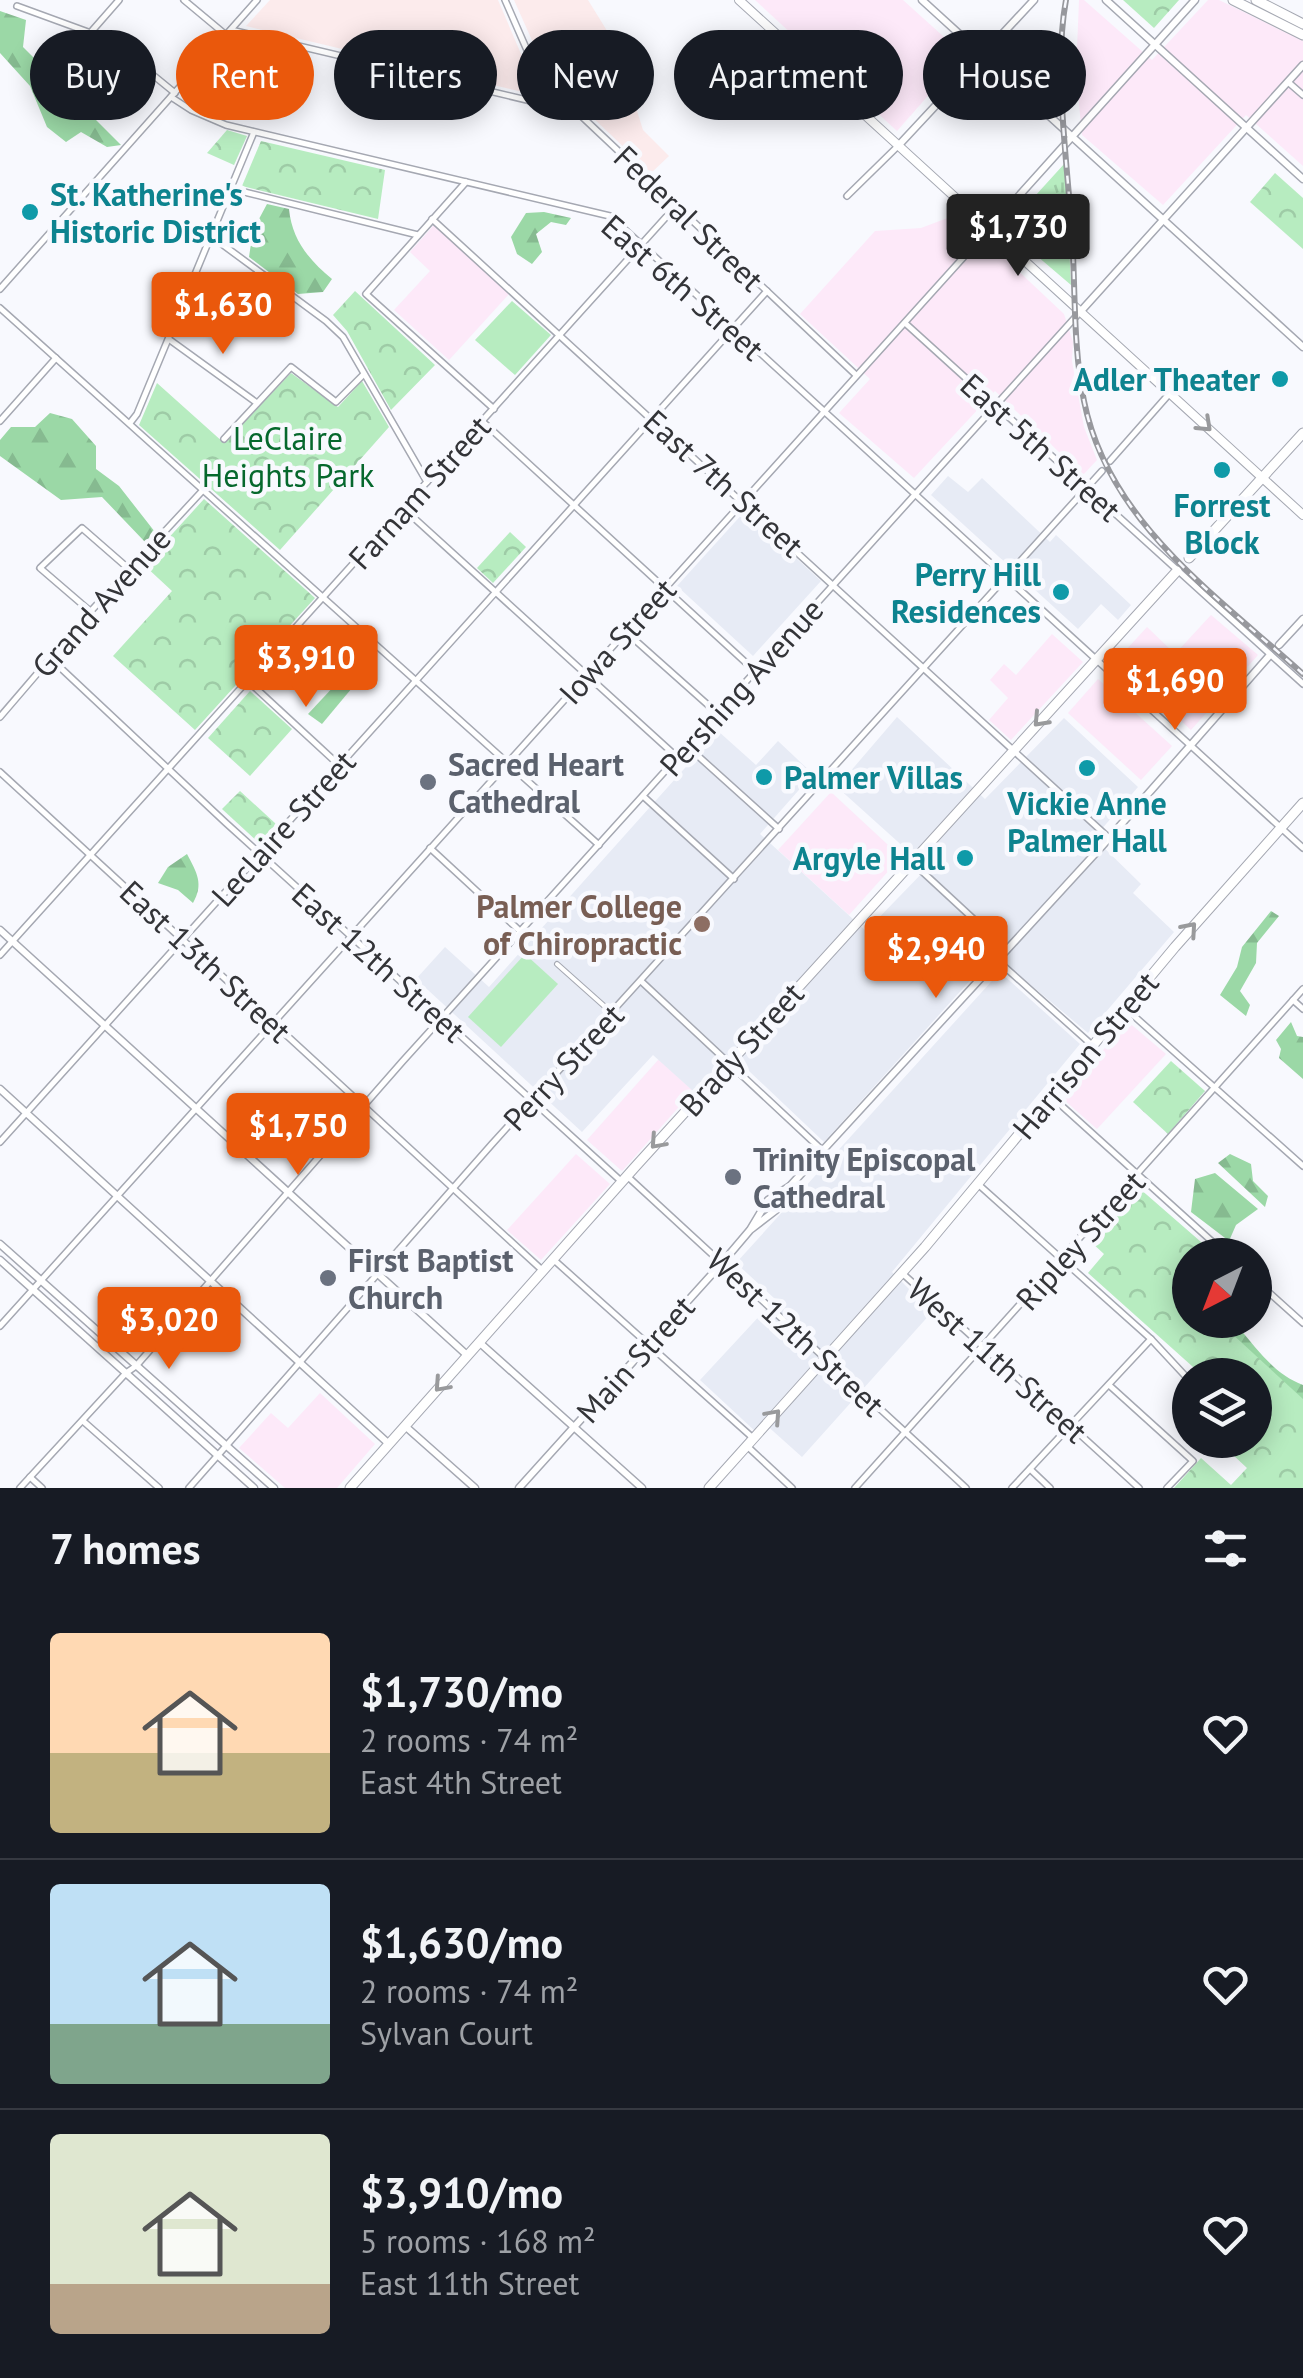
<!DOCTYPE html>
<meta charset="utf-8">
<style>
:root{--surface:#171b24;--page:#242831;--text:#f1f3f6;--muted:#9ea1a6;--line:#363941;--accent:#ea580c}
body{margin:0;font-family:"PT Sans",sans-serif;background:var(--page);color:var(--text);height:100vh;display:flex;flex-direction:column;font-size:38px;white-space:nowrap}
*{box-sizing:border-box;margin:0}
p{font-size:32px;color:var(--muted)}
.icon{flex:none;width:55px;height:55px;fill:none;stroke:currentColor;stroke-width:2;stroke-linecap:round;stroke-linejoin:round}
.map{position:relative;height:1488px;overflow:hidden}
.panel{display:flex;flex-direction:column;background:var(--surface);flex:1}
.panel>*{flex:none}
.guide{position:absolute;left:30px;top:30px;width:1245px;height:90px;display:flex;gap:20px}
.needle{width:65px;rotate:222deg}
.fabs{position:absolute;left:1172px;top:1238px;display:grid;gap:20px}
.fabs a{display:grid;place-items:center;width:100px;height:100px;border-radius:50%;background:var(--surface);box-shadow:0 5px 25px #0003;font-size:50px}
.price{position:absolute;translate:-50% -85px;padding:0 22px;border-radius:10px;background:var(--accent);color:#fff;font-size:32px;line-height:65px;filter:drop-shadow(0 2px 5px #0008)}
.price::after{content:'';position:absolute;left:50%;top:60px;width:30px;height:22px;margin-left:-15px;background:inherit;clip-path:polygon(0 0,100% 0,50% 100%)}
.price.selected{background:#222;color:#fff}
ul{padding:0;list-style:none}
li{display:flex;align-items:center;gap:30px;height:250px;padding:0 50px}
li+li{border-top:2px solid var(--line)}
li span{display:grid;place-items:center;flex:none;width:280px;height:200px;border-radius:10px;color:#555}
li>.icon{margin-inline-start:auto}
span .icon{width:120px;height:120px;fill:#fffc;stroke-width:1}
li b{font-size:42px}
h2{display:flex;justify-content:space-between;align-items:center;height:120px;padding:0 50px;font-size:42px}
.chip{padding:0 35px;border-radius:45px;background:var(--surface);box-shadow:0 5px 25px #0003;font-size:35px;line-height:90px}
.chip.selected{background:var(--accent);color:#fff}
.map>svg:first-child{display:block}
</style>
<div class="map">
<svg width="1303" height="1488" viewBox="0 0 1303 1488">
<defs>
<pattern id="grass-tufts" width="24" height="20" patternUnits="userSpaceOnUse" patternTransform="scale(2.5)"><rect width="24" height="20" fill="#b7ecc0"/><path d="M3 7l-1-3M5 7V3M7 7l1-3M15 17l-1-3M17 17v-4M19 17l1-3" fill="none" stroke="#9ecba6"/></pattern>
<pattern id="forest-firs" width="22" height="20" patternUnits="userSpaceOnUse" patternTransform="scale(2.5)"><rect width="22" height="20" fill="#9bd8a6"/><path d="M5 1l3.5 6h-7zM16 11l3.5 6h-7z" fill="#86ba90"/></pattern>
<pattern id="park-crowns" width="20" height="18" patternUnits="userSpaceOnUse" patternTransform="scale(2.5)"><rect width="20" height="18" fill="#b7ecc0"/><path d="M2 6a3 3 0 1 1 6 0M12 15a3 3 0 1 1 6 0" fill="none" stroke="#9ecba6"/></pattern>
</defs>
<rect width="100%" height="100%" fill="#f8f9fe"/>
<g fill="#fde9f9">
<path d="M755 0H903L964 55 897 131Z"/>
<path d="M1079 0H1084L1152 60 1208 0H1219L1303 41V166L1246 115 1163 205 1082 135 1076 73Z"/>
<path d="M958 214 1064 314 1073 342 1072 361 1084 427 1097 460 1083 475 995 391 914 478 839 413 870 379 800 314 875 231 921 228Z"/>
<path d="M434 225 509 294 449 360 394 310 430 271 410 252Z"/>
<path d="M1211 615 1258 655 1191 730 1116 661 1147 627 1175 654Z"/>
<path d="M1052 634 1083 662 1011 740 989 720 1008 698 990 680 1004 664 1016 675Z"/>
<path d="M1098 679 1172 746 1141 780 1068 713Z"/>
<path d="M831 792 901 857 849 915 778 850Z"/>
<path d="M1127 1021 1166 1054 1097 1129 1063 1099Z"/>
<path d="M659 1059 693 1091 622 1171 587 1140Z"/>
<path d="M576 1154 610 1184 541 1260 507 1230Z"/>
<path d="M320 1393 375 1444 337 1488H285L239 1448 271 1413 288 1428Z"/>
</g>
<g fill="#fcebec">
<path d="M270 0H498L539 96 246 26Z"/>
<path d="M514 0H588L617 47 643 130 669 156 651 173 547 74Z"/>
</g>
<g fill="#e7ebf5">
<path d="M948 476 968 492 982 478 1050 542 1056 535 1131 605 1118 620 1101 604 1078 629 931 495Z"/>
<path d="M745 511 821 581 753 656 677 586Z"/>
<path d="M897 717 985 799 1064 718 1138 787 1094 838 1141 884 1133 893 1174 932 1088 1033 994 954 824 1142 731 1054 693 1091 653 1055 582 1132 416 979 445 947 489 987 718 731 756 765 778 741 813 774 760 834 866 931 927 868 837 787Z"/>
<path d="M1000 972 1080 1044 892 1272 932 1312 802 1457 764 1423 756 1432 700 1380 775 1299 736 1263Z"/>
</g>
<path fill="url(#grass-tufts)" d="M1065 163 1071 285 1030 250 1045 233 1038 219 1025 207Z"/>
<g fill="url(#forest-firs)">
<path d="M0 11 26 20 23 47 121 145 107 147 81 132 66 142 47 127 30 86 0 53Z"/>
<path d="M267 204 289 209C292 240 309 260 332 279L323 292 298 294 249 257 253 230Z"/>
<path d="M544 212 571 218 566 225 551 222 536 234 542 252 532 264 517 254 511 237 526 213Z"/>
<path d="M50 413 72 419 96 446V469L119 486 155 532 145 542 102 497 61 500 0 456V440L11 427H35Z"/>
<path d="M350 669 358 672 357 682 322 724 308 714Z"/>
<path d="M187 854C197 873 204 884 193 903L178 890 158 883 168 867Z"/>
<path d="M1271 911 1279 916 1257 943 1256 963 1240 991 1250 1005 1246 1016 1220 995 1237 967 1242 947Z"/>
<path d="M1291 1022 1297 1036 1303 1037V1079L1279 1058 1281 1049 1276 1040Z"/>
<path d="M1230 1154 1251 1164 1253 1181 1268 1196 1265 1207 1218 1163Z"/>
<path d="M1215 1173 1258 1209 1236 1225 1229 1241 1191 1212 1195 1179Z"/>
<path d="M1218 1320H1243L1239 1328C1258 1350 1275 1375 1303 1385V1400L1241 1355Z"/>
</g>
<g fill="url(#park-crowns)">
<path d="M1123 0H1179L1154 28Z"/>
<path d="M227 130 247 136 234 165 207 153Z"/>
<path d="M261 141 385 170 378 219 242 186Z"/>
<path d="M1275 173 1303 198V249L1250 202Z"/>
<path d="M355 291 435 365 391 410 347 331 333 315Z"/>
<path d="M291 373 338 407 362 381 389 427 280 550 139 425 157 383 224 443Z"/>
<path d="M204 499 315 598 195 730 113 656 172 591 144 565Z"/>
<path d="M510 532 526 547 493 583 477 568Z"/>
<path d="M250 691 292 729 250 776 208 738Z"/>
<path d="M240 791 276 824 259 843 222 809Z"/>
<path d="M1171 1061 1205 1091 1168 1134 1133 1102Z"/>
<path d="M1139 1188 1216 1255H1190V1320H1217L1303 1399V1488H1174L1201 1458 1231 1485 1247 1468 1218 1441 1255 1440V1375H1202L1088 1273 1104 1254 1091 1242Z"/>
</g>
<g fill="#b7ecc0">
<path d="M512 301 551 335 515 375 475 340Z"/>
<path d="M525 954 558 984 501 1047 468 1017Z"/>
</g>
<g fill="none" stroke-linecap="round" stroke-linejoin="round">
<g stroke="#a5a8b2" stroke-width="6">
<path id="pedestrian" d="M557 964 612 1013"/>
</g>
<g stroke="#a5a8b2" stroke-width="8">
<g id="minor">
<path d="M184 0 226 35"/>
<path d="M505 0 530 57 559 95 856 375"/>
<path d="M17 6 110 40 175 93"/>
<path d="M231 30 548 105 559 95"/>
<path d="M91 32 119 0"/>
<path d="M1288 82 1303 95"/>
<path d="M171 97 191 110 226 125 610 216 1303 848"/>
<path d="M466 182 366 294 494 409"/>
<path d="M232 189 418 235"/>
<path d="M847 196 898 146"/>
<path d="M432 219 1108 837"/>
<path d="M211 236 326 321 343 337 427 482"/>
<path d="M0 289 257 0"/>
<path d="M0 308 599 845"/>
<path d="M905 323 1303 684"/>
<path d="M170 340 257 403"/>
<path d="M0 421 56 358"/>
<path d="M482 421 755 671"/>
<path d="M130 423 137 414 254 132"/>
<path d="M224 439 291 367 336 402 364 374"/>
<path d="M1110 461 1170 393"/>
<path d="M403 508 677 757"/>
<path d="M90 611 40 568 82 528 129 569"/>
<path d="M626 632 717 713"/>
<path d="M50 658 226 823 622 1182"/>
<path d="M248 681 340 766"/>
<path d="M0 717 90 612 204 489"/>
<path d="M687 746 779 829"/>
<path d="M0 772 542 1270"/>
<path d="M643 796 734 879"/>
<path d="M430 848 521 932"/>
<path d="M913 863 1007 950"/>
<path d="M0 955 676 206"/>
<path d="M997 960 1092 1045"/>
<path d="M642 982 823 1151"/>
<path d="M1293 1000 1303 1009"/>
<path d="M1125 1008 1303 1166"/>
<path d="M1052 1097 1227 1255"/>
<path d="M0 1142 767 291"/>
<path d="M627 1176 966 1488"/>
<path d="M979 1185 1151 1339 1190 1381"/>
<path d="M554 1260 753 1438"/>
<path d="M902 1273 1139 1488"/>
<path d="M1255 1280 1303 1323"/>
<path d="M0 1326 989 229"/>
<path d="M1109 1385 1193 1461 1167 1488"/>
<path d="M83 1421 159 1488"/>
<path d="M747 1446 792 1488"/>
<path d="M1030 1469 1050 1488"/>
<path d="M30 1477 42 1488"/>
<path d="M20 1488 126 1373 136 1366 402 1062 1081 311"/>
<path d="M189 1488 492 1144 1102 471"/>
<path d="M855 1488 1303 989"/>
<path d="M1012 1488 1151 1339"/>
</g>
</g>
<g stroke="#a5a8b2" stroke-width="9">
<g id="tertiary">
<path d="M922 0 1303 347"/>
<path d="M1106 0 1303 179"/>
<path d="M898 146 1034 0"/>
<path d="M990 228 1195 0"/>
<path d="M1081 311 1303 65"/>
<path d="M1279 645 1303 619"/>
<path d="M0 930 468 1356"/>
<path d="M0 1089 389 1444"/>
<path d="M790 1186 1103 845 1270 655"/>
<path d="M0 1244 274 1488"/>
<path d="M0 1260 254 1488"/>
<path d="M480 1343 642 1488"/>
<path d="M405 1426 475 1488"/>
<path d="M519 1488 722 1263 750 1230 768 1200 790 1186 776 1210 750 1230"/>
</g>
</g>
<g stroke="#a5a8b2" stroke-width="10">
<path id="secondary" d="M739 0 1303 515"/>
</g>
<g stroke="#a5a8b2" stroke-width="11">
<g id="primary">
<path d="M1233 0 1303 35"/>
<path d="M1256 0 1303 24"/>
</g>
</g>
<g stroke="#a5a8b2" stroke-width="11">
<g id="trunk">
<path d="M1189 558 1303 433"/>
<path d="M350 1488 635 1167 1177 571"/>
<path d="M709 1488 925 1247 1175 947 1303 803"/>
</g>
</g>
<use href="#pedestrian" stroke="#fff" stroke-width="4"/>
<use href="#minor" stroke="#fff" stroke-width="5"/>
<use href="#tertiary" stroke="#fff" stroke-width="6"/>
<use href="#secondary" stroke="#fff" stroke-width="8"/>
<use href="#primary" stroke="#fff" stroke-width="9"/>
<use href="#trunk" stroke="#fff" stroke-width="9"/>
<g stroke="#97989d" stroke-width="6">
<path id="rail" d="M1066 0C1054 64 1066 153 1071 220 1076 279 1072 342 1084 401 1108 522 1217 596 1303 674"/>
</g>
<use href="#rail" stroke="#f8f9fe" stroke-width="2.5" stroke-dasharray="8" stroke-linecap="butt"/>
</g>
<defs><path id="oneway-chevron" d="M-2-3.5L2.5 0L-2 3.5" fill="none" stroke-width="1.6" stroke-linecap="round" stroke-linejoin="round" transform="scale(2.5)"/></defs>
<g stroke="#999a9c">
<use href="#oneway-chevron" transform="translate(1205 425) rotate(43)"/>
<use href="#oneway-chevron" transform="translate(1040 720) rotate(133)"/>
<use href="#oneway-chevron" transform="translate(1190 929) rotate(-49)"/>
<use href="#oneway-chevron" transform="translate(657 1142) rotate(132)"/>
<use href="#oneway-chevron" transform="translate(441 1385) rotate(132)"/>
<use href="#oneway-chevron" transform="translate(774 1416) rotate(-48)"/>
</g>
<g fill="#0f9aa8" stroke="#f8f9fe" stroke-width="4">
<circle cx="30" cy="212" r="10"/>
<circle cx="1280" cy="379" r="10"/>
<circle cx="1222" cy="470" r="10"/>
<circle cx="1061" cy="592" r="10"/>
<circle cx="1087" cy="768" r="10"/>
<circle cx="764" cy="777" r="10"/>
<circle cx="965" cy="858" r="10"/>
</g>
<g fill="#6b7280" stroke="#f8f9fe" stroke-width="4">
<circle cx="428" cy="782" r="10"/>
<circle cx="733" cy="1177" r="10"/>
<circle cx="328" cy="1278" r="10"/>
</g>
<circle fill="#8d6e63" stroke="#f8f9fe" stroke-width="4" cx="702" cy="924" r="10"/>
<g text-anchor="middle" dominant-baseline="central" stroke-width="9" stroke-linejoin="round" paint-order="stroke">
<g font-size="32" font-weight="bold" fill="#0d838f" stroke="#f8f9fe" text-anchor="end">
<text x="50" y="194" text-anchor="start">St. Katherine's<tspan x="50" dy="37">Historic District</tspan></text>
<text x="1260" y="379">Adler Theater</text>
<text x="1222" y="505" text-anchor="middle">Forrest<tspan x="1222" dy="37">Block</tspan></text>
<text x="1041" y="574">Perry Hill<tspan x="1041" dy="37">Residences</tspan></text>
<text x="784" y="777" text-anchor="start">Palmer Villas</text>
<text x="1087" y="803" text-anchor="middle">Vickie Anne<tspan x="1087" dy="37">Palmer Hall</tspan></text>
<text x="945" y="858">Argyle Hall</text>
</g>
<g font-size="32" fill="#333438" stroke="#f8f9fe">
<text transform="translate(689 218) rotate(44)">Federal Street</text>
<text transform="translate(683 287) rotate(41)">East 6th Street</text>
<text transform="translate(1041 447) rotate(42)">East 5th Street</text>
<text transform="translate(724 483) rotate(42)">East 7th Street</text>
<text transform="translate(419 492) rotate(-48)">Farnam Street</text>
<text transform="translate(101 602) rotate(-48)">Grand Avenue</text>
<text transform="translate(617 641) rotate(-48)">Iowa Street</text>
<text transform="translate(741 687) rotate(-48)">Pershing Avenue</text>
<text transform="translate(283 828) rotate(-48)">Leclaire Street</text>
<text transform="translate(206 961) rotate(43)">East 13th Street</text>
<text transform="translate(379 962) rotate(42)">East 12th Street</text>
<text transform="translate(741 1049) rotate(-48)">Brady Street</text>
<text transform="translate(1085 1055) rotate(-50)">Harrison Street</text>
<text transform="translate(563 1067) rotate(-47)">Perry Street</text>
<text transform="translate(1080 1240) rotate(-48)">Ripley Street</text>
<text transform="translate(796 1332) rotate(43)">West 12th Street</text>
<text transform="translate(635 1359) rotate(-48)">Main Street</text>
<text transform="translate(998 1360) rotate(42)">West 11th Street</text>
</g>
<g font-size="32" fill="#06682d" stroke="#f8f9fe">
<text x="288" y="438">LeClaire<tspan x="288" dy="37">Heights Park</tspan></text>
</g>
<g font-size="32" font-weight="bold" fill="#5b616d" stroke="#f8f9fe" text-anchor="start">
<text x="448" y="764">Sacred Heart<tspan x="448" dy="37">Cathedral</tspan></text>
<text x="753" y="1159">Trinity Episcopal<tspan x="753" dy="37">Cathedral</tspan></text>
<text x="348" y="1260">First Baptist<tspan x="348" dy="37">Church</tspan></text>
</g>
<g font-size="32" font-weight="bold" fill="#785e54" stroke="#f8f9fe" text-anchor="end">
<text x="682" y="906">Palmer College<tspan x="682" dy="37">of Chiropractic</tspan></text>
</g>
</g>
</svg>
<div class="fabs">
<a><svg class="needle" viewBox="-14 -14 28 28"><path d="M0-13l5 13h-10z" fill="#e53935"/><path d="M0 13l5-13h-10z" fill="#9ea1a6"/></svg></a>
<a><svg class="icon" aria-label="layers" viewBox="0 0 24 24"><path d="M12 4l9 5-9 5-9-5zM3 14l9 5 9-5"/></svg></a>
</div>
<b class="price selected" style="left:1018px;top:279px">$1,730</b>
<b class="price" style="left:223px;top:357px">$1,630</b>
<b class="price" style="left:306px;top:710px">$3,910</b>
<b class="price" style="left:1175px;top:733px">$1,690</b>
<b class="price" style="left:936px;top:1001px">$2,940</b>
<b class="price" style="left:298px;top:1178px">$1,750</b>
<b class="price" style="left:169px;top:1372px">$3,020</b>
<div class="guide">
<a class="chip">Buy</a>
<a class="chip selected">Rent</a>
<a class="chip">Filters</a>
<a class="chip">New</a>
<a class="chip">Apartment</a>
<a class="chip">House</a>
</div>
</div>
<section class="panel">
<h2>7 homes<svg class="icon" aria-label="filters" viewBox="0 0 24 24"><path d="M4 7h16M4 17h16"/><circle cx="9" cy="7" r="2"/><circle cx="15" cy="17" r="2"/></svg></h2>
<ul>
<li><span style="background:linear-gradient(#ffd9b3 60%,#c2b280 0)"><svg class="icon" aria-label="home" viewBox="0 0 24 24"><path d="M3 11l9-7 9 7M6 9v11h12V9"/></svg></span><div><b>$1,730/mo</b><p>2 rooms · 74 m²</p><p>East 4th Street</p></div><svg class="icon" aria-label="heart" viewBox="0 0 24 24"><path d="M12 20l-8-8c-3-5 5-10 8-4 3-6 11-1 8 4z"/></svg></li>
<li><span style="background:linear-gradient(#bfe0f5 70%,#7fa58c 0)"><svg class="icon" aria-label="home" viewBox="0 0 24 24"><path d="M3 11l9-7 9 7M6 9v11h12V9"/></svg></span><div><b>$1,630/mo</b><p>2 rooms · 74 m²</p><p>Sylvan Court</p></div><svg class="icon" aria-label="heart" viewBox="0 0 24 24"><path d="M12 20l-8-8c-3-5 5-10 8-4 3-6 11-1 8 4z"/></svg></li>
<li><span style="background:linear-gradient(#dfe7d0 75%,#b9a48a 0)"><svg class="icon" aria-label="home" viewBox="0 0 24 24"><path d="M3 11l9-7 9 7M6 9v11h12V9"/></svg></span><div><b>$3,910/mo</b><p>5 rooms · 168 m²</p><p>East 11th Street</p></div><svg class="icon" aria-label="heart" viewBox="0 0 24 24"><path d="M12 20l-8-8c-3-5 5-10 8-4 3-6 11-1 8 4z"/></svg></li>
</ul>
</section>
